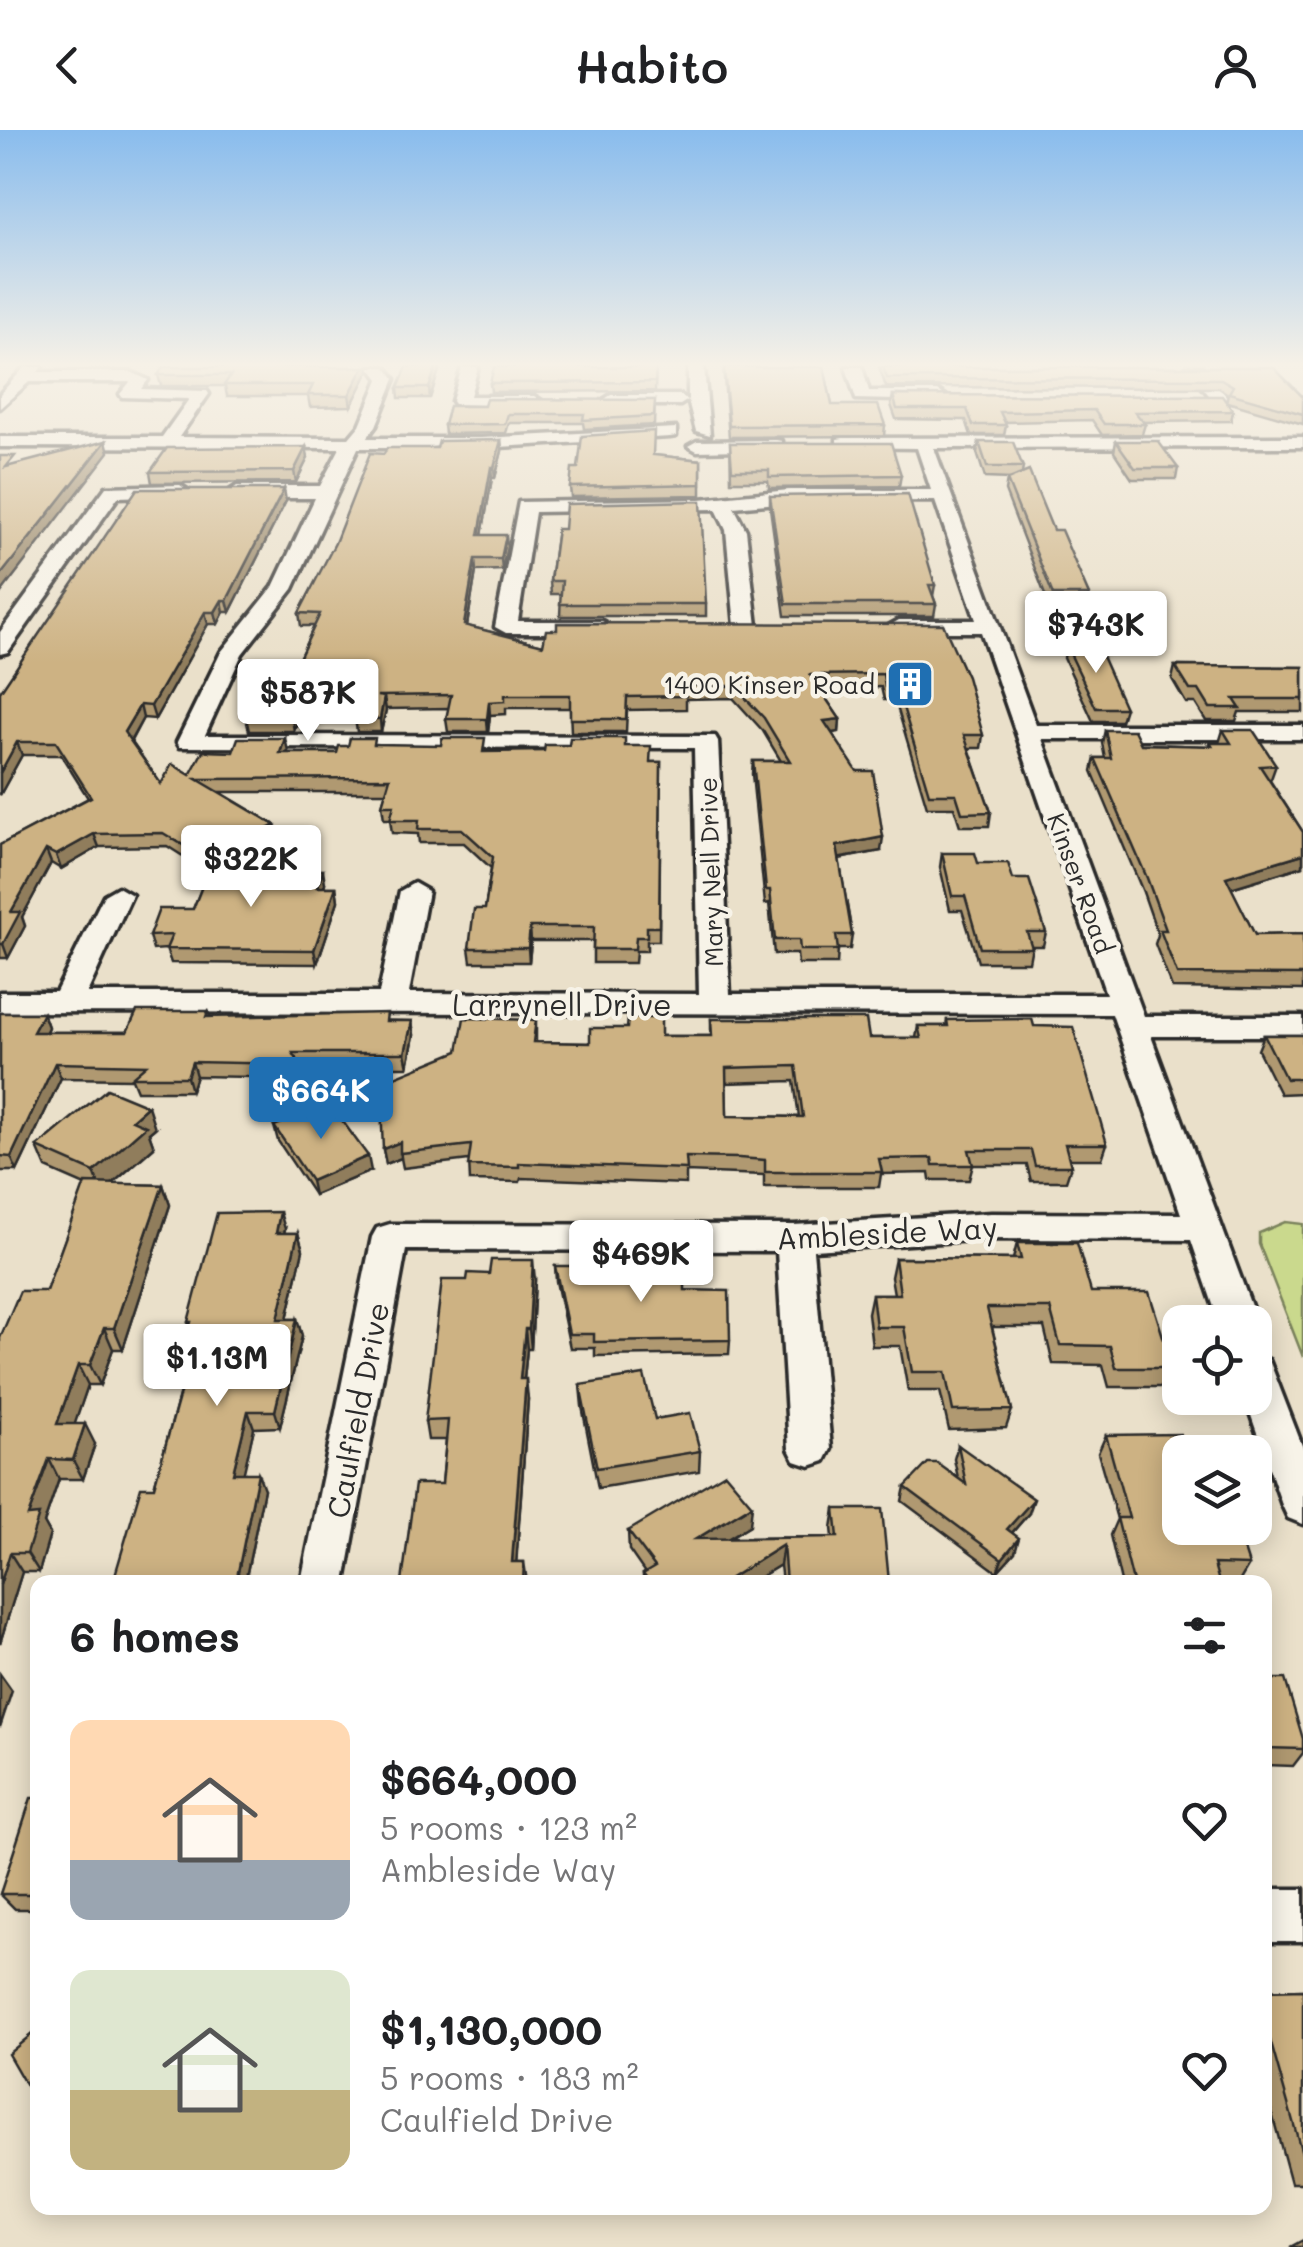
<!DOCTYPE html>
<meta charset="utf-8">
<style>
:root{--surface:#fff;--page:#f6f6f6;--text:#202124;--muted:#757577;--accent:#1f6fb2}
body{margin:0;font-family:Mali,sans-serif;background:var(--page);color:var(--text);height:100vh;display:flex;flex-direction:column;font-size:38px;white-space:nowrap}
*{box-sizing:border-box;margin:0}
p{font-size:32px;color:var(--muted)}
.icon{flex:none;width:55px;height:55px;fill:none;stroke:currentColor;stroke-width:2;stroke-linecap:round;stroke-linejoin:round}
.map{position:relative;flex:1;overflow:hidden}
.side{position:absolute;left:30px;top:1445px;width:1242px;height:640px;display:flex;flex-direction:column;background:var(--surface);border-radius:20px;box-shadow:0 5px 25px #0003}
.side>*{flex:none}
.tools{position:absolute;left:1162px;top:1175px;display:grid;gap:20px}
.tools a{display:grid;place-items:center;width:110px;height:110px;border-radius:20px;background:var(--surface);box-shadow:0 5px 25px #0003;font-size:50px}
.price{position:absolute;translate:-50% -85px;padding:0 22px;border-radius:10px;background:#fff;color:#222;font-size:32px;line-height:65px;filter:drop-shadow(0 2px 5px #0008)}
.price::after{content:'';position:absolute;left:50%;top:60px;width:30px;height:22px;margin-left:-15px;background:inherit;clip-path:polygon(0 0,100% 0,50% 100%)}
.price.current{background:var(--accent);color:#fff}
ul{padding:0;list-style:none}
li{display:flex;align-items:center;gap:30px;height:250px;padding:0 40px}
li span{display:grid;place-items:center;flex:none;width:280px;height:200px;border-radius:20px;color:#555}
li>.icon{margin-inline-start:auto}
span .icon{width:120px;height:120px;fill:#fffc;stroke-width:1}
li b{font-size:42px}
h2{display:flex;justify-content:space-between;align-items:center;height:120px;padding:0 40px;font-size:42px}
header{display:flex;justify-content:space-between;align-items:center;height:130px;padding:0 40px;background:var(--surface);font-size:45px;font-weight:600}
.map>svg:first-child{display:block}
</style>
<header><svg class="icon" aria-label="back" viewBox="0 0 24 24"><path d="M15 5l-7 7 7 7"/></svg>Habito<svg class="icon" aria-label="person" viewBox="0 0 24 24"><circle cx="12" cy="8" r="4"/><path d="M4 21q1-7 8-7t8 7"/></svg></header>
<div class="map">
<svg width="1303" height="2117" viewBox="0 0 1303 2117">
<rect width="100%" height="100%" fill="#eae0ca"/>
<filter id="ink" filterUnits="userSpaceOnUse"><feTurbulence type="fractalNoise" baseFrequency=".01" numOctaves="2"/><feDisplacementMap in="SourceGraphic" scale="20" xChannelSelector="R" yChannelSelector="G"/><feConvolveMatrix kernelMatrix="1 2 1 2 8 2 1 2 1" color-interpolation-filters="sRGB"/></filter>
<g filter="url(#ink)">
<path fill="#cad98d" stroke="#7a825c" stroke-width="2.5" d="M1285 1092 1303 1094V1227L1259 1114V1103Z"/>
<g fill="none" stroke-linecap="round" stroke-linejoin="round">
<g stroke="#2b2b2b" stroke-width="7">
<g id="minor">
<path d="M25 237H42L38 242H131L148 250 141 259 207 261 209 264 179 307 349 308 360 295 379 249 370 237H386L395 249 376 296 367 308H481L676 298V306L670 307 481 318H358L293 459 242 524 205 605 715 606 718 611 730 864H1106L981 502H899L888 496 899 490H976L935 371 789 372 734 377 746 400 757 496 746 502 735 496 726 400 716 379 535 382 518 491H602L613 497 602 503H506L495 497 519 372 700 369 789 360H931L917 318 837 317V309L843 308 1303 307V317L934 318 1036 595H1303V609H1042L1144 886H1303V906H1151L1257 1192 1255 1196V1192H1219L1191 1110 991 1109 813 1120 831 1319 825 1331 810 1336 795 1331 789 1319 777 1121 406 1120 345 1452H301L372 1107 377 1098 390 1094 794 1095 991 1083 1181 1084 1112 884 0 882V862H56L104 765 118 757 132 765 87 863H379L400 761 414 753 428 761 409 863 699 864 694 618 180 617 177 612 221 522 273 457 315 368H237L228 362 237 356H320L340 318 0 317V307H162L189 269 122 267 120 264 130 252H29L0 278V264Z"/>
<path d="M462 237H478L470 266H534L542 271 534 276 454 274 452 271Z"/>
<path d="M688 237H704L710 305 696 301 688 270 680 275H611L603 270 611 265H680L688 270Z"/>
<path d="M846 237H862L869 261H938L946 266 938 271 856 269Z"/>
<path d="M1186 237H1202L1227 267 1225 270H1213Z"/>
<path d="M776 310 782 311V319L697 321 688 316 697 311Z"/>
<path d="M180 355 189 361 187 365 118 367 8 522 0 524V502L106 357Z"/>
<path d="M1255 1225 1269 1230 1303 1318V1394L1288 1388 1282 1375 1245 1268H1255Z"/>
<rect x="1265" y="1759" width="38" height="52"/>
</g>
</g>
<use href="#minor" fill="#f7f3e8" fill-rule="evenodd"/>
</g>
<g fill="#b09971" stroke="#2b2b2b" stroke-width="2.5" fill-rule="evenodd">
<path d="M440 237 430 268H399L398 258Z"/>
<path d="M656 237 655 261 491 262 490 253Z"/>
<path d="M723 237H824L832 275 885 295 884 306 729 307Z"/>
<path d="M879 237H1273L1303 267V294L1227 272 1233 281 1231 291 1143 292 1145 294 1142 304 1102 305 1092 290 1004 292 1006 295 1004 305H971L966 290 896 289 891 275 893 265 1226 272 1228 264 1219 258 886 257Z"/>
<path d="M369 241 351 276 310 277 308 266H227L225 256H161L158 245Z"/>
<path d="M655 270 654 295 584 299 583 293H509L506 303 445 304 444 295 484 276Z"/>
<path d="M501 310 502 321 495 348H492L482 405 507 417 502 440 476 441 467 496 543 515 943 494 983 605 981 618H969L991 682 989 696H960L954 677H927L895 570H884L881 557 819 558 840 589 839 602 832 603 881 721 839 729 852 805 850 819H838L837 834H798L797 824H774L769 773 765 774 752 644 753 631H781L763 601 733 568 686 569V579L627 580 626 602H571L570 578H506V584L490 585 488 602H448L446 589 449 578 386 579 381 602H357L355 588 364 556 309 557 294 601H249L246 588 297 533 314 496H301L299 483 384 324Z"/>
<path d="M1116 311 1178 338 1176 349H1132L1114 322Z"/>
<path d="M979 312 1023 337 1022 344 1089 465 1087 477 1050 478 1005 361 1007 350 1011 349 985 348 977 323Z"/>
<path d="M730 313 901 345 899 356 769 358 768 351H731Z"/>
<path d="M306 317 308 328 296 352 152 353 150 342Z"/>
<path d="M653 325 701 330V365L571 367 570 357 578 338Z"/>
<path d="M770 366 935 455 933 466 936 474 934 486H785L770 378Z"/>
<path d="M286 371 230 482H224L218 494H208L155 589 143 588 131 611 161 654 190 645 233 622 288 621 287 623H337L376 614 486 622 544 621 625 616 651 632H661L659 811H647V821H636L635 833H593V811H531L529 832H471L469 818 485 779 491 738 464 713H419L418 704 392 703 390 689H384L382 675 386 662H220L275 695 278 708 232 732 297 733 298 739 325 753 324 757H336L338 771 317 834 171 833 166 819 153 820 149 806 193 779 208 742 167 716 99 717 61 739 51 733 22 787 25 796 8 828H0V715L88 668 61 625H22L0 665V562Z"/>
<path d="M557 399 706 474V486H560L561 464H551L550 451Z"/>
<path d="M1066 515 1125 578 1121 591H1093L1064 528Z"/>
<path d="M1175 536 1303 537V582H1239L1236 591H1206L1195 573H1186L1172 549Z"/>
<path d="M1105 600 1141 614 1210 616V613H1219L1223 600 1276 635 1271 649H1269L1303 702V736L1231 758 1255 805 1303 804V860L1172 858 1155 814 1158 805 1143 762 1092 641 1095 628H1105L1102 613Z"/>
<path d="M942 723 978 733 1013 749 1046 802 1043 816H1032L1029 832H978L962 780H950L940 737Z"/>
<path d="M208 881 210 887 412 891 414 905 408 937H301L304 948 196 946 191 961H137L132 949 61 948 17 1041H0V883H43L48 897 46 902H127Z"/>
<path d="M711 889 869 908H916L918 896H946L947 890 1034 896 1107 1014 1102 1029H1069L1071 1036 1066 1051H1031L1027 1035H973L969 1050H930L929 1043 881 1044 879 1057H764V1045L686 1042V1054L521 1048 520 1052 470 1051 469 1030 403 1038 401 1028 386 1034 383 1019 536 890V912L590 913 661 906H711ZM794 951 799 987 727 986 726 953Z"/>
<path d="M1264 905H1303V963L1280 964 1258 920Z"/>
<path d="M274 996 371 1041 314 1065 278 1011Z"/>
<path d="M155 998 149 1003 154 1017 112 1054 163 1055 170 1075 123 1219H113L100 1255H88L74 1294 95 1314 83 1349H59L44 1393 50 1404 39 1442H22L0 1513V1208L46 1161 85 1055 46 1038 37 1017Z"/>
<path d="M285 1099 284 1103H298L303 1120 287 1189H297L302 1206 280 1297 254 1298 243 1343 264 1359 245 1452H113L154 1357 188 1233 183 1220 190 1198 188 1192Z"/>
<path d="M1017 1113 1091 1162 1173 1238 1164 1257H1109L1103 1235 1053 1234 1044 1197H992L1012 1280 1006 1298 949 1300 940 1261H908L900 1216H872L868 1183 872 1164H894L891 1147 895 1128 1013 1129Z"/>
<path d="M555 1136 685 1160 730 1210 729 1224 595 1226V1218H570L556 1151Z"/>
<path d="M535 1150 531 1219H527L524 1249 528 1269 516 1432H524L527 1452H402L442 1354 446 1310H428L425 1291Z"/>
<path d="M580 1255 655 1289 700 1321 699 1341 598 1358 582 1276Z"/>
<path d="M1106 1305 1180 1322 1249 1435 1239 1452H1121L1110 1405 1117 1389 1098 1323Z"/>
<path d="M958 1315 1029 1383 1012 1403 1015 1422 997 1442 902 1371 905 1357 958 1348 954 1329Z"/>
<path d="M835 1379 889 1452H782L780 1435 752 1452H643V1444L645 1443 629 1420 628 1401 750 1395 728 1408 833 1407 832 1398Z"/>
<path d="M1265 1549 1303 1609V1623L1293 1636 1265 1635Z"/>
<path d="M38 1668V1779H15L0 1764Z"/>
<path d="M1303 1860V2053H1291L1265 1958V1861Z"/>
<path d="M1303 2110V2117H1290Z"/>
</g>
<g fill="#907d5c" stroke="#2b2b2b" stroke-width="2.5">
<path d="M364 237H368L369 241 351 276 349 265Z"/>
<path d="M436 237H440L430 268 429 258Z"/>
<path d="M501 310 502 321 495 348 494 337Z"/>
<path d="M106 311 109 322 0 464V446Z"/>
<path d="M306 317 308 328 296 352 294 341Z"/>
<path d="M491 337 492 348 480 417 479 405Z"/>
<path d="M284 359 286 371 230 482 227 470Z"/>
<path d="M506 405 507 417 502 440 501 429Z"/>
<path d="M475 429 476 441 465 507 464 495Z"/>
<path d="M222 470 224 482 218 494 215 482Z"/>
<path d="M205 482 208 494 155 589 151 576Z"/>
<path d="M307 544 309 557 294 601 292 588Z"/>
<path d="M384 567 386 580 381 602 380 589Z"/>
<path d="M489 572 490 585 488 602 487 589Z"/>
<path d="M140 575 143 588 128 615 124 602Z"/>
<path d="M840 589 839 602 823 604 824 591Z"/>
<path d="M285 608 288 621 283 636 280 623Z"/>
<path d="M17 612 22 625 0 665V643Z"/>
<path d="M275 695 278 708 210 743 206 729Z"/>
<path d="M94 704 99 717 61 739 56 725Z"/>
<path d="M883 707 881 721 836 729 837 716Z"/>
<path d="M46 720 51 733 22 787 25 796 8 828 3 814 11 782Z"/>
<path d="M1303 724V736L1221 761 1226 747Z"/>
<path d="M323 740 325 753 320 771 317 757Z"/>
<path d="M336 757 338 771 317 834 314 820Z"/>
<path d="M530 797 531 811 529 832 528 818Z"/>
<path d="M43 883 48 897 39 916 33 902Z"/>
<path d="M412 891 414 905 408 937 405 923Z"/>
<path d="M192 932 196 946 191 961 187 947Z"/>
<path d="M55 933 61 948 17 1041 11 1027Z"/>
<path d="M148 976 155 998 149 1003 154 1017 102 1063 94 1042 132 990Z"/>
<path d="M400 1012 401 1028 386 1034 383 1019Z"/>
<path d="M368 1026 371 1041 314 1065 311 1051Z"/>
<path d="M163 1055 170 1075 123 1219 114 1198Z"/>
<path d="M280 1082 285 1099 280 1120 276 1103Z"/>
<path d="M298 1103 303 1120 283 1206 278 1189Z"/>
<path d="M533 1130 535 1150 531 1219 529 1199Z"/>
<path d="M297 1189 302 1206 280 1297 275 1281Z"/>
<path d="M104 1198 113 1219 100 1255 90 1235Z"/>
<path d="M525 1199 527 1219 522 1269 520 1249Z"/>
<path d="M78 1235 88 1255 68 1314 57 1294Z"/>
<path d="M526 1249 528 1269 515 1450 512 1432Z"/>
<path d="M248 1281 254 1298 240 1359 233 1343Z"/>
<path d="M85 1294 95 1314 83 1349 73 1330Z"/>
<path d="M49 1329 59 1349 44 1393 50 1404 39 1442 27 1423 28 1386Z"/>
<path d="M258 1343 264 1359 245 1452H236Z"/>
<path d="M1034 1369 1029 1383 1003 1413 1007 1399Z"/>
<path d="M752 1375 750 1395 696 1428V1409Z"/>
<path d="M1019 1408 1015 1422 997 1442 1002 1429Z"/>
<path d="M783 1415 780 1435 752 1452H724Z"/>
<path d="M10 1423 22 1442 0 1513V1455Z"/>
<path d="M0 1544 12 1561 0 1597Z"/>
</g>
<g fill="#cdb283" stroke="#2b2b2b" stroke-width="2.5" fill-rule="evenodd">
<path d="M163 237H364L349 265H308L313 255H224L231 245H158Z"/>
<path d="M407 237H436L429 258H398Z"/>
<path d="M494 237H656L655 252 490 253Z"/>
<path d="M724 237H824L832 275H878L885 295 729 296Z"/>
<path d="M883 237H1273L1303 267V284L1229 263 1233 256 1221 249 887 248Z"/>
<path d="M893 265 1222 266 1233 281 1135 282 1145 294H1104L1094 280 1000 282 1006 295H973L967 279H897Z"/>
<path d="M486 269 655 270 654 286 583 290 584 284H508L505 294 444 295 449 276H484Z"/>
<path d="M654 301 653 325 701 330V354L570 357 572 338H578L582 306Z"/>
<path d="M501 310 494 337H491L479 405H506L501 429H475L464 495 543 515 546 500H557V493L943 494 967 547 983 605H964L991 682 962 683 956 664H929L897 557H885L883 544 810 545 840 589 824 591 857 641H873L883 707 837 716 852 805H836L838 820H800L799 810H775L770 760H766L753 631H790L764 588 734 556H685L686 566 627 567 626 589H570V565H505V571L489 572 487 589H446L451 565 377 566 384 567 380 589 355 588 367 543 307 544 292 588H246L267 534 297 533 320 484 299 483 335 413 370 323 384 324 387 318H437L439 311Z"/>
<path d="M106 311 0 446V326H15L6 337Z"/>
<path d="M1116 311H1158L1178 338H1135Z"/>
<path d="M979 312H1013L1023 337H987Z"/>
<path d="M730 313H891L901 345 769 347V340H732Z"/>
<path d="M306 317 294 341 150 342 167 318Z"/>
<path d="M1029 341 1053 400H1061L1089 465H1053L1007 350Z"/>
<path d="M137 359H284L227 470H222L215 482H205L151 576 140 575 124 602 161 654 172 634 190 645 203 621 233 622 238 608H285L280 623H337L339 616H348L350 608H375L374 614 441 615 442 608H485L483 622 544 621 545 615H569L570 608H625V616H651L650 632H661L659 797H647V807H636L635 819H593L594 797H530L528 818H469L474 779H485L493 727 462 699H418L419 690H390L394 675H382L390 648 197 649 275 695 206 729 163 703 94 704 56 725 46 720 11 782H20L3 814H0V715L91 667 56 612H17L0 643V562Z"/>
<path d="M908 364 935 455H929L936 474H786L770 366Z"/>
<path d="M701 371 706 474H560L562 451H550L557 399H564L566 374Z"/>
<path d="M1066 515H1097L1125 578H1096Z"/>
<path d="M1175 536 1303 537V569H1234L1240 578H1210L1199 560H1190Z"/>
<path d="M1105 600H1134L1141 614 1212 616 1210 613H1231L1223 600H1253L1276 635 1260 636 1303 702V724L1226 747 1255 805 1303 804V845L1177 844 1160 800H1166L1147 748 1095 628H1111Z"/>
<path d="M942 723H975L978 733H1008L1013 749H1029L1046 802H1027L1032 818H980L965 766H952Z"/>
<path d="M212 731 297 733 295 739 323 740 317 757H336L314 820 166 819 172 805 149 806 159 779H193Z"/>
<path d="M137 881H208L206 887 387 883 386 891H412L405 923H293L300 934 192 932 187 947H132L146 935 55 933 11 1027 0 1026V883H43L33 902H127Z"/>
<path d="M464 888 536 890 533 912 590 913V898H627L628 888H661V906H712L711 889H866L869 908H921L918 896H948L947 890 1032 889 1034 896 1073 897 1107 1014H1065L1071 1036H1035L1031 1020H969L973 1035H933L932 1028 879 1029 882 1042H765V1030L739 1028 686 1027 687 1039 519 1033V1037L468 1036 471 1015 400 1023V1012L383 1019 380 953 458 921ZM796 936 803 987 727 986 726 938Z"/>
<path d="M1264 905H1303V949H1286Z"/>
<path d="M107 959 148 976 132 990 146 996 94 1042 37 1017Z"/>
<path d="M330 974 368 1026 311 1051 274 996Z"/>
<path d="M85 1053 163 1055 114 1198H104L90 1235H78L57 1294H85L73 1330 49 1329 28 1386 39 1385 27 1423H10L0 1455V1208L20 1161H46Z"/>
<path d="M280 1082 276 1103H298L278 1189H297L275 1281H248L233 1343H258L236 1452H113L141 1357H154L192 1220H183L191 1192H188L217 1083Z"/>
<path d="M1017 1113H1077L1091 1162H1149L1173 1238H1116L1110 1216 1060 1215 1050 1178H987L1012 1280 953 1281 945 1242H912L904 1197H876L872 1164H900L895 1128 1021 1129Z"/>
<path d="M491 1130H533L529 1199H525L520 1249H526L512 1432H524L523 1452H402L415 1354H442L448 1290 425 1291 442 1150H467L468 1143 489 1144Z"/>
<path d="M555 1136H685V1160L729 1161 730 1210 594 1212V1204H569Z"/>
<path d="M644 1245 655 1289 690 1283 700 1321 597 1338 580 1255Z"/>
<path d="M1180 1304 1186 1322H1180V1398H1237L1249 1435 1214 1434 1219 1452H1133L1117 1388H1129L1106 1305Z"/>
<path d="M958 1315 1034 1369 1007 1399 1019 1408 1002 1429 905 1357 928 1333H937L966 1354Z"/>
<path d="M725 1343 752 1375 696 1409 838 1407 835 1379H882L889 1452H786L783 1415 724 1452H649L643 1444 655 1437 628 1401Z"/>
<path d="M1265 1549H1285L1303 1609V1619L1265 1618Z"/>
<path d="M31 1668H38V1764H0Z"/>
<path d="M1303 1860V2027L1265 1892V1861Z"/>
<path d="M38 1899V1976L8 1924Z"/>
</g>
</g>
<linearGradient id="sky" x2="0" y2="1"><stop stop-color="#89bced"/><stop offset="0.44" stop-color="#f6f1e7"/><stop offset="1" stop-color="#f6f1e7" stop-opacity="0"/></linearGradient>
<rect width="1303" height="533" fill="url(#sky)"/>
<defs>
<g id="building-square" transform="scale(2.5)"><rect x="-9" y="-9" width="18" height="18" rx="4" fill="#1f6fb2" stroke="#f7f3e8"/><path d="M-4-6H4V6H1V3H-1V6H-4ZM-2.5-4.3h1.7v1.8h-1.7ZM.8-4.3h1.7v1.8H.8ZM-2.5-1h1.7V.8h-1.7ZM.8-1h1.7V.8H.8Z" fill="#fff"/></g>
</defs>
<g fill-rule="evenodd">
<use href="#building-square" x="910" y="554"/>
</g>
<g text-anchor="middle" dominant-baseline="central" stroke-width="9" stroke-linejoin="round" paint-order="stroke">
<g font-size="25" fill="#2b2b2b" stroke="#f7f3e8" text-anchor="end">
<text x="875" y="554">1400 Kinser Road</text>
</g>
<g font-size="25" fill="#2b2b2b" stroke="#f7f3e8">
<text transform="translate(710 742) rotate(-92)">Mary Nell Drive</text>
<text transform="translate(1081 753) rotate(70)">Kinser Road</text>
</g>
<g font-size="30" fill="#2b2b2b" stroke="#f7f3e8">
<text x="562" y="874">Larrynell Drive</text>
<text transform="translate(887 1102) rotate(-3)">Ambleside Way</text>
<text transform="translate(357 1280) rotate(-79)">Caulfield Drive</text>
</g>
</g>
</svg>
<div class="tools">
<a><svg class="icon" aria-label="locate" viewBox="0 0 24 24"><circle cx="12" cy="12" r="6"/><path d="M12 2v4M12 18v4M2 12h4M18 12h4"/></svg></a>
<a><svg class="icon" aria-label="layers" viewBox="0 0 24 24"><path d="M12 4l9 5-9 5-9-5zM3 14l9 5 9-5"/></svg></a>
</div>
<b class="price" style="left:1096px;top:546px">$743K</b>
<b class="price" style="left:308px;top:614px">$587K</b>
<b class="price" style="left:251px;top:780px">$322K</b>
<b class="price current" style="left:321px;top:1012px">$664K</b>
<b class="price" style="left:641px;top:1175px">$469K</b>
<b class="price" style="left:217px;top:1279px">$1.13M</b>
<section class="side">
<h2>6 homes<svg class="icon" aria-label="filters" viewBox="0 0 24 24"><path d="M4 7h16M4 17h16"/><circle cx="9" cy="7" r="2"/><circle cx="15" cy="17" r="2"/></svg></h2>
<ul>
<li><span style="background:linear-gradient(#ffd9b3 70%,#9aa5b1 0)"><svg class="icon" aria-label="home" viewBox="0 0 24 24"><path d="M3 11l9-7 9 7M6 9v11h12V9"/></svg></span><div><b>$664,000</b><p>5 rooms · 123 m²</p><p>Ambleside Way</p></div><svg class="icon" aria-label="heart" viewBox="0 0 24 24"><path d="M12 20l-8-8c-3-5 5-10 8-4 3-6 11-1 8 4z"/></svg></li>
<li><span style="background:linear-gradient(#dfe7d0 60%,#c2b280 0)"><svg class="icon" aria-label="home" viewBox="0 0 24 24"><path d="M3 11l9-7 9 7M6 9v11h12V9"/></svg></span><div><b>$1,130,000</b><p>5 rooms · 183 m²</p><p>Caulfield Drive</p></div><svg class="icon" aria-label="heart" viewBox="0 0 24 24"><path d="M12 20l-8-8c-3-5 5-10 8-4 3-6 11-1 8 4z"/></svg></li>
</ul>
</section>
</div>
